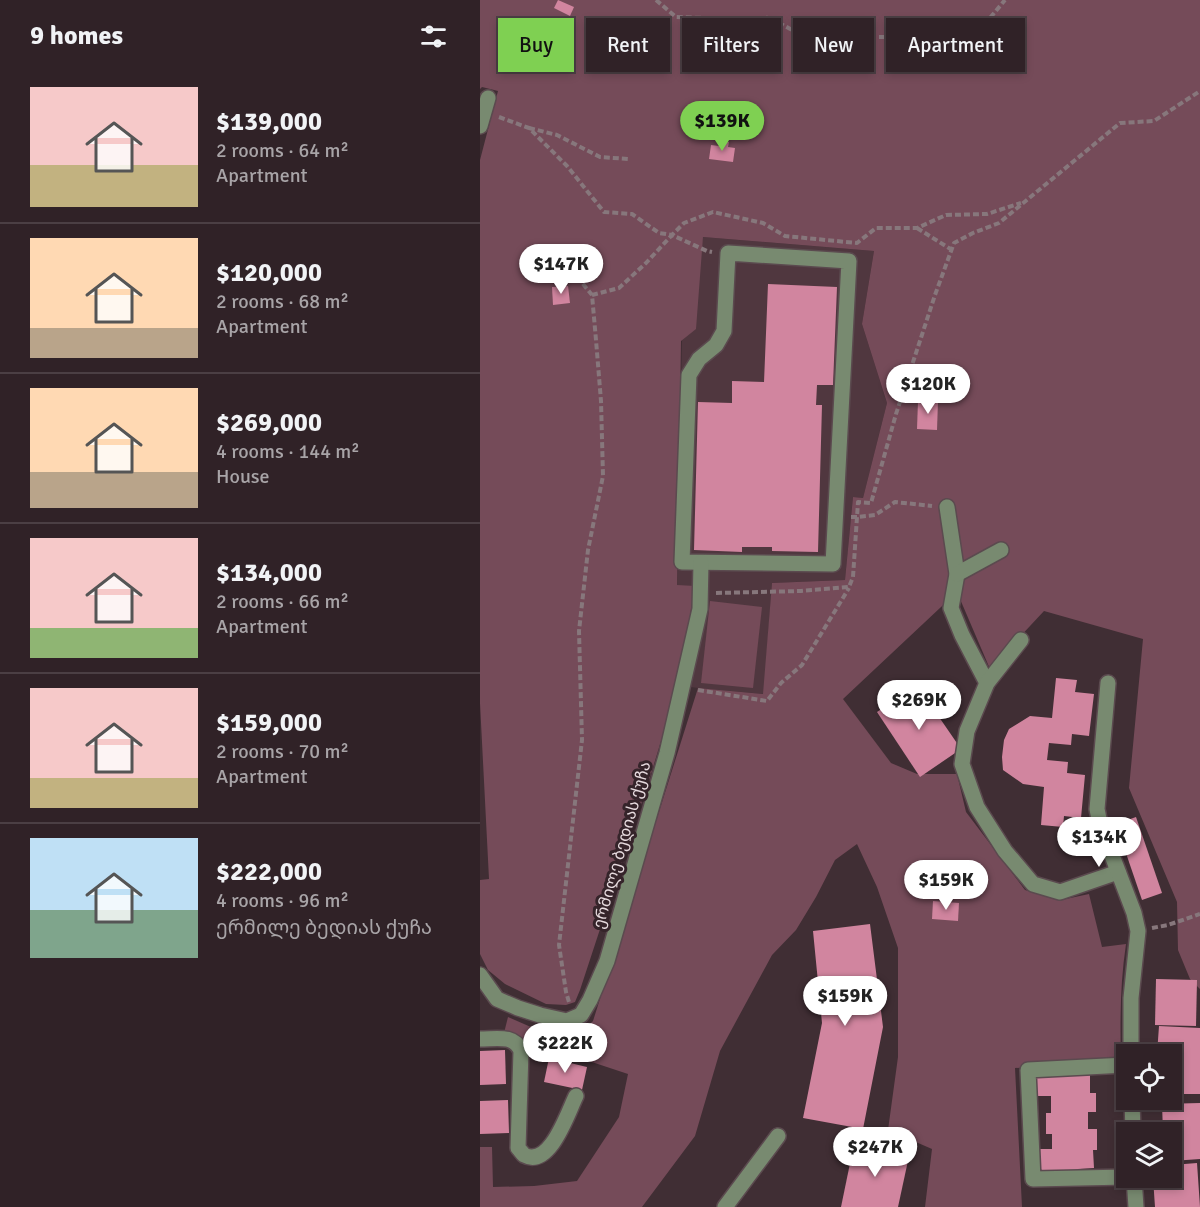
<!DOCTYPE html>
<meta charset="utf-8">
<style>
:root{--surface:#302227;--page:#382a2f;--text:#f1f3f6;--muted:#a8a4a7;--line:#4b3f44;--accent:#7fd052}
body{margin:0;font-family:Signika,"Noto Sans Georgian",sans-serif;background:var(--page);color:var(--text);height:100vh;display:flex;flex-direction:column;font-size:22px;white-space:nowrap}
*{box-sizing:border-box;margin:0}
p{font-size:20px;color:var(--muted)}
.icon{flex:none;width:33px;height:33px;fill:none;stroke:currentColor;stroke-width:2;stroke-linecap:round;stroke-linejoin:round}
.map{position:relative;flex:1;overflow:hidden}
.details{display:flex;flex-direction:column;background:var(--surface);width:480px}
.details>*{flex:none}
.hud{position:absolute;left:18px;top:18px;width:570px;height:54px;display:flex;gap:12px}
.fabs{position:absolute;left:636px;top:1044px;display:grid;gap:12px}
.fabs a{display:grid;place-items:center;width:66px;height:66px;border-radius:0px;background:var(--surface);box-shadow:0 3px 9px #0003,0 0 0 2px var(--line);font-size:30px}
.price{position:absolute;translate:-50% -51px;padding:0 14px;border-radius:21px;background:#fff;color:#222;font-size:20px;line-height:39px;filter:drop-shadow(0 2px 3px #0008)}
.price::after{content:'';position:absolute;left:50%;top:36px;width:18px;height:14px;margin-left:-9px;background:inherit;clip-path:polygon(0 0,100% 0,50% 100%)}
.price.selected{background:var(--accent);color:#111}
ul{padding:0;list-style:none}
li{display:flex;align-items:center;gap:18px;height:150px;padding:0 30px}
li+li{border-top:2px solid var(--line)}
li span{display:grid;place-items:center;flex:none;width:168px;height:120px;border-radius:0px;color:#555}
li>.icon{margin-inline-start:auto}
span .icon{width:72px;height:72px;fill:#fffc;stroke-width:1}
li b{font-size:26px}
h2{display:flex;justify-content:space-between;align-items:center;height:72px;padding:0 30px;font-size:26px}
.chip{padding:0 21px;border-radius:0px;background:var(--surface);box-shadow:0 3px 9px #0003,0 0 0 2px var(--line);font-size:21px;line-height:54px}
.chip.selected{background:var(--accent);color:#111}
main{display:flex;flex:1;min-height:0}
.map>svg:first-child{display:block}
</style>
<main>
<section class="details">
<h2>9 homes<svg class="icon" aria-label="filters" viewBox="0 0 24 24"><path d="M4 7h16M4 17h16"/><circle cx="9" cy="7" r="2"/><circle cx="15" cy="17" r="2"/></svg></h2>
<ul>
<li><span style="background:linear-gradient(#f6c9c9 65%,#c2b280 0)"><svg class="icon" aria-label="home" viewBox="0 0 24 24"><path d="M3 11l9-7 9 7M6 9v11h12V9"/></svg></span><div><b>$139,000</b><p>2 rooms · 64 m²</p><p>Apartment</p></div></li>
<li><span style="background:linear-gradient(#ffd9b3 75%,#b9a48a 0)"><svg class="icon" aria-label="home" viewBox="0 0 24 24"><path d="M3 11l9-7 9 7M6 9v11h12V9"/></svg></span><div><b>$120,000</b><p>2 rooms · 68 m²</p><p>Apartment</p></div></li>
<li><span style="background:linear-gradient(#ffd9b3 70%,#b9a48a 0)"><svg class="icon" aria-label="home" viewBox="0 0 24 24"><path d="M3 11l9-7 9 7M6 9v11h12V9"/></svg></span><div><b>$269,000</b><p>4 rooms · 144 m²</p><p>House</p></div></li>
<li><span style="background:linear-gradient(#f6c9c9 75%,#8fb573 0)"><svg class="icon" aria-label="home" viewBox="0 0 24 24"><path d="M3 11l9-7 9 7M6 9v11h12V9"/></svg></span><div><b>$134,000</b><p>2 rooms · 66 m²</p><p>Apartment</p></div></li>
<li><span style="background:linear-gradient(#f6c9c9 75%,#c2b280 0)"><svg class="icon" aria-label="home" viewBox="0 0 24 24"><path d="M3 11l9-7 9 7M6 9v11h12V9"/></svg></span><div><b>$159,000</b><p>2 rooms · 70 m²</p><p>Apartment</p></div></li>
<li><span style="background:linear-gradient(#bfe0f5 60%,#7fa58c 0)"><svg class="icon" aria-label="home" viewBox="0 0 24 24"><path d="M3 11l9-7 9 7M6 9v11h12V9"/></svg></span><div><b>$222,000</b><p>4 rooms · 96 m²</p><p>ერმილე ბედიას ქუჩა</p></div></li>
</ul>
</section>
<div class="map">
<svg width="720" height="1207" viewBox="0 0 720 1207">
<rect width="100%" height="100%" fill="#402e34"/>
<path fill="#50373f" d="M223 237 394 251 382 324 407 403 383 498 373 497 365 580 292 583 284 694 218 688 198 685 214 586H197L202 341Z"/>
<g fill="#754b59">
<path d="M0 0H720V989L710 979 698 950 697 902 649 788 663 639 564 611 510 669 477 592 363 699 411 763 437 774H477L486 812 545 890 581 900 609 894 622 947 646 944C640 984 640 1023 641 1063L535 1068 542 1207H445L452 1149 408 1130 418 1057V948L397 887 377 844 355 860 336 897 316 930 292 955 240 1051 215 1136 162 1207H0V1147H12L13 1187 54 1186 97 1181 139 1117 148 1074 24 1033 28 1017 76 1038 97 1037 113 1021 218 688 283 694 292 583 365 580 373 497 383 498 407 403 382 324 394 251 223 237 216 329 201 341 197 585 215 586 198 685 171 774 100 990 95 1002 86 1005 66 1004 25 984 8 970 0 954V880L9 879 0 703V160L18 91 2 87 0 89Z"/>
<path d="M230 601 282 607 273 688 221 683Z"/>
</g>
<g fill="#d1859f">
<path d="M78 0 94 7 90 16 74 8Z"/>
<path d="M240 141 249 142 248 147 255 148 253 162 229 159 231 145 239 146Z"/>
<path d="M288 284 357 287 353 385H337L336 405H342L338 552 292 551V547H262V552L214 550 218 402 252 403V381L284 382Z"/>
<path d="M88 286 90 303 73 305 72 287Z"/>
<path d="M438 401H458L457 430 437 429Z"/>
<path d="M576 678 597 680 595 692 614 694 609 736 592 734 591 745 569 743 567 760 588 762 587 773 605 775 601 818 584 816 583 827 561 825 564 787 543 784 523 770 522 757 524 740 529 729 550 716 572 718Z"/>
<path d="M437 685 481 749 440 777 397 712Z"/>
<path d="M656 817 682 893 662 900 636 824Z"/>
<path d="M453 901 479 903 478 921 452 919Z"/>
<path d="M390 924 403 1027 383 1129 323 1118 342 1023 333 931Z"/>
<path d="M676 979 717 980 716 1026 675 1025Z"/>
<path d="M679 1026 720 1028V1094H692V1054H677Z"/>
<path d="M25 1050 26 1084 0 1085V1051Z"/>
<path d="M69 1058 107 1067 102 1090 64 1082Z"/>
<path d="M610 1074V1093H616V1112H608V1129H617V1150H613L614 1168 598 1169V1174H576V1170L558 1171 557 1149H572V1134H566V1113H571V1096H556V1076Z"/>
<path d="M28 1100 29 1133 0 1134V1101Z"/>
<path d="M720 1103V1159L692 1161V1132H683L682 1104Z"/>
<path d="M374 1144 429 1156 418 1207H361Z"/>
<path d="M717 1163 720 1207H675L673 1178H692V1165Z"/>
</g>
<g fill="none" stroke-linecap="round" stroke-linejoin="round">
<g stroke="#5b4a4f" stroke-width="18">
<g id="minor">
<path d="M0 126 8 98"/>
<path d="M248 253 369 261 353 564 202 562 209 375 219 359 236 345 244 331Z"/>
<path d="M467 507 477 574 471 608 482 635 507 683"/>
<path d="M477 574 521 550"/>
<path d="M541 640 507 683 487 731 482 764 497 807 525 851 553 884 580 892 638 872"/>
<path d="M628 683 617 809 620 824 654 913 658 931 651 998V1054"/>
<path d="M0 975 17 999 38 1008 60 1015 87 1021 101 1015 110 1000 127 961 187 753 220 609 221 563"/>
<path d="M0 1039C16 1039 34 1034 41 1051L38 1148C40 1150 42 1153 44 1155 70 1169 88 1112 96 1096"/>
<path d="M646 1065 548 1070 553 1179 646 1177"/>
<path d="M652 1100 653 1132"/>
<path d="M654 1178 656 1207"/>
<path d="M245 1207 298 1136"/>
</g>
</g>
<g stroke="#87777c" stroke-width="4" stroke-dasharray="6 3" stroke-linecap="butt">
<path d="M176 0 196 17 225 18 251 30 289 17 340 46 368 42 380 37H410L421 35 432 31 459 32 489 43 525 0"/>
<path d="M19 117 49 128 87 166 124 212 152 214 179 233 192 235 204 223 233 212 283 223 305 236 377 243 396 228H437L466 215 507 214 541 203"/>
<path d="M49 128 77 135 120 157 149 159"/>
<path d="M437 228 472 250"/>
<path d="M80 256 112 295 116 340 121 401 123 476 108 550 99 631 102 740 79 945 86 992 89 1002"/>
<path d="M112 295 139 288 166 263 192 235 227 251 232 252"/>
<path d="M371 517H377L378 502 391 503 416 414 455 295 474 243 493 233 519 223 640 123 674 121 720 91"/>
<path d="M236 593 321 591 369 587 373 577 377 517 395 515 415 502 452 506"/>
<path d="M218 690 287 701 301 683 322 665 369 588"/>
<path d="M672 928 688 925 720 914"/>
</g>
<use href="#minor" stroke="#788a70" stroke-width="15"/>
</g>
<g text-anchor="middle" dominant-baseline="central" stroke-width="6" stroke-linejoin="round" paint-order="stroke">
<g font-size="16" fill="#e6dade" stroke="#35242a">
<text transform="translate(142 845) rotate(-74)">ერმილე ბედიას ქუჩა</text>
</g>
</g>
</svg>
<div class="fabs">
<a><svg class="icon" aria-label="locate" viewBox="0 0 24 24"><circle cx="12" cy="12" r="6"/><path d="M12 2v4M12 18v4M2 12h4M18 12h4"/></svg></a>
<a><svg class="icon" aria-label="layers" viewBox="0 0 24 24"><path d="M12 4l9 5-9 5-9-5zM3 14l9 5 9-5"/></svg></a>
</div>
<b class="price selected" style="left:242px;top:152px">$139K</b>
<b class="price" style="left:81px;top:295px">$147K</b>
<b class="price" style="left:448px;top:415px">$120K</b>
<b class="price" style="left:439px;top:731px">$269K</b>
<b class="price" style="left:619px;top:868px">$134K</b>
<b class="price" style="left:466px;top:911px">$159K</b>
<b class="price" style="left:365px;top:1027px">$159K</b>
<b class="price" style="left:85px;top:1074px">$222K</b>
<b class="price" style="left:395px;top:1178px">$247K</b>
<div class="hud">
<a class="chip selected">Buy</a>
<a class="chip">Rent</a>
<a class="chip">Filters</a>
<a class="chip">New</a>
<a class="chip">Apartment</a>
</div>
</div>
</main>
